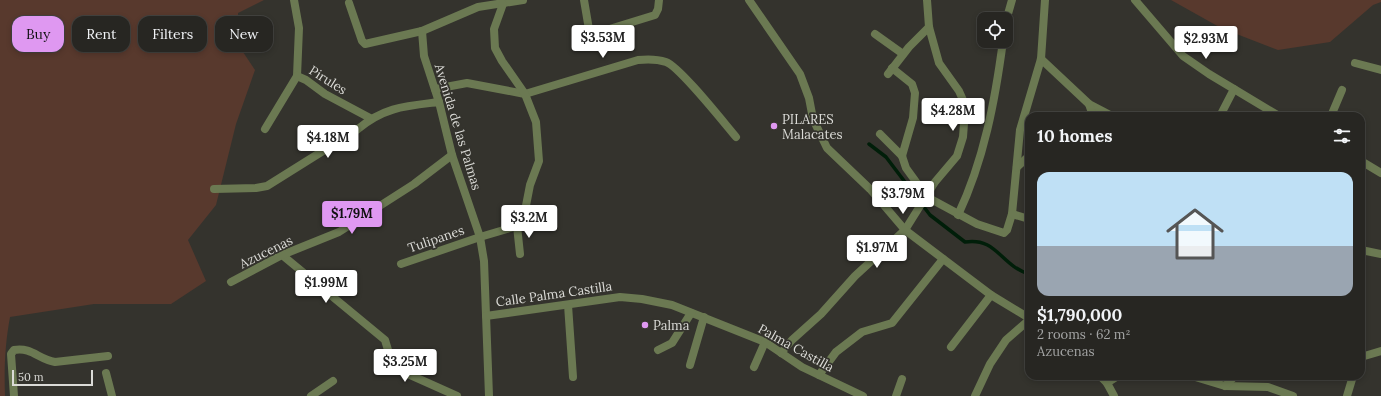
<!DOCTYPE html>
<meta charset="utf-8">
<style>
:root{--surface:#272622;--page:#2f2e2a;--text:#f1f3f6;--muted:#a4a5a5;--line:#434340;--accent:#df98f1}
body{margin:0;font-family:Lora,serif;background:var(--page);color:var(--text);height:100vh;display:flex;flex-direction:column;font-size:15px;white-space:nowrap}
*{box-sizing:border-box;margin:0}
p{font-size:13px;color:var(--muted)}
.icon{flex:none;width:22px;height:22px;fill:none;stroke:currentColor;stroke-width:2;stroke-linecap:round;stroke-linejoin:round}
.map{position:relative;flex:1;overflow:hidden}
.drawer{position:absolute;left:1025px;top:112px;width:340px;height:268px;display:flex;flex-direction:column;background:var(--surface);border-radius:12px;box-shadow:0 2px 6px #0003,0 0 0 1px var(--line)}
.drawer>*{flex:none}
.top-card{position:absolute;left:12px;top:16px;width:380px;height:36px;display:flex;gap:8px}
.buttons{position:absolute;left:977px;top:12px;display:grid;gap:8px}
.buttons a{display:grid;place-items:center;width:36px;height:36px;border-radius:8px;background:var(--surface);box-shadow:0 2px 6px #0003,0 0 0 1px var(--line);font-size:20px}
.scale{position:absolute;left:12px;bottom:10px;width:81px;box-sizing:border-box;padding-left:4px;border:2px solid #dbdbd7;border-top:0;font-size:11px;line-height:14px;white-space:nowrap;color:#dbdbd7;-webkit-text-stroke:3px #34332d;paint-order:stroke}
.price{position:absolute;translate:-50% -34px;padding:0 9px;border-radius:4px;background:#fff;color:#222;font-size:13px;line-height:26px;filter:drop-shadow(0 1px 2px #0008)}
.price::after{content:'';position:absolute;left:50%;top:24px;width:12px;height:9px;margin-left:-6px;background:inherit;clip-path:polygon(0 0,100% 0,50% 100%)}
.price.active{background:var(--accent);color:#111}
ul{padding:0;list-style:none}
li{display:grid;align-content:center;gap:8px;height:212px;padding:0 12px}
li+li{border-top:1px solid var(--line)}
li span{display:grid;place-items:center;height:124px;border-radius:12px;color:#555}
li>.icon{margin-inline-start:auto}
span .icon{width:72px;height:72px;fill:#fffc;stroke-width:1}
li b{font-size:17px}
h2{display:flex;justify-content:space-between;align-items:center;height:48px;padding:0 12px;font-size:17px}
.tag{padding:0 14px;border-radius:12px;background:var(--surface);box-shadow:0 2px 6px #0003,0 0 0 1px var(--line);font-size:14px;line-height:36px}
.tag.active{background:var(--accent);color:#111}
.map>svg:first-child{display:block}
</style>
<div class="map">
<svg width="1381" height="396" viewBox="0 0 1381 396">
<rect width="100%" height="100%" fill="#34332d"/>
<g fill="#58392d">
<path d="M0 0H264L238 13 239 46 255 70 236 124 216 205 188 240 206 281 171 304H94L10 317C5 344 4 368 5 396H0Z"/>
<path d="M1171 0H1381V2L1373 5 1330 42 1278 50 1221 28Z"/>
</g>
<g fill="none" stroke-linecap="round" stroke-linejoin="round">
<path stroke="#001e09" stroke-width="3.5" d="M869 144 886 157 930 215 965 242C997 237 1000 265 1029 274"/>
<g stroke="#6b7952" stroke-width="8">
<path d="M294 0 299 28 297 76 306 80 325 94 370 118"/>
<path d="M584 0 592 47"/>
<path d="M749 0 800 74 809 98 813 119 827 148 870 189 905 230 991 295 1029 318"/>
<path d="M1135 0 1183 56 1209 74 1279 116"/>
<path d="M349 3 362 41 365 44 422 31 478 7 523 0"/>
<path d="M1006 21 1012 0"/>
<path d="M422 31 424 56 439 102 452 155 480 237 484 261 489 396"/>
<path d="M875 34 903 54"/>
<path d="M590 35 655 15 658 9 659 0"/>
<path d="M1041 59 1089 104 1112 116"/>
<path d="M1355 63 1381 70"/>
<path d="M892 68 912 84 915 93 913 118 902 156 906 168 927 197 977 224 1004 233 1007 230 1012 214 1020 130 1041 59 1045 0"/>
<path d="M888 74 909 47 929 27"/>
<path d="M435 89 467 83 525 94 638 60C647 59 657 59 666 62 680 67 724 123 736 137"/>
<path d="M1089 104 1093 116"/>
<path d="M1220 116 1234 89"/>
<path d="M1331 116 1342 90"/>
<path d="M265 129 297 76"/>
<path d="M880 134 902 156"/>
<path d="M1361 161 1381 173"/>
<path d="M1017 167 1029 156"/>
<path d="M214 189 256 188 267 186 358 129C384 107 406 106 439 102"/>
<path d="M1012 214 1029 219"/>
<path d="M958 215C984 160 995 101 1003 41"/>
<path d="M517 226 520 254"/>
<path d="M1361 250 1381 254"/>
<path d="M282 255 385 340 391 360 399 370 457 396"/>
<path d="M401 264 480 237 517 226 523 221 530 185 539 161 536 122 525 94 502 61 495 48 494 29 503 4"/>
<path d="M231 282 282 255 339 232 414 184 452 155"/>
<path d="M568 305 573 377"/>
<path d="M486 316 620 297 642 299 672 305 765 342 802 367 863 396"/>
<path d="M951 347 991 295"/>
<path d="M658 350 672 343 691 313"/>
<path d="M781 353 792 340 821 314 855 276 905 230 935 182 957 156 963 137 965 110 963 100 959 91 939 63 929 27 927 0"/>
<path d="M1361 357 1381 351"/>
<path d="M690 365 704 317"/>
<path d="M754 367 765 342"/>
<path d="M106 373 112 396"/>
<path d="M819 375 836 352 862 332 892 323 943 259"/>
<path d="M1100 376 1107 383 1114 396"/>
<path d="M1192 376 1225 386 1268 387 1293 396"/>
<path d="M1107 383 1118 376"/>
<path d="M1225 386 1235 376"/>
<path d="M14 396 11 354 14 350C32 347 38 359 55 362L108 356"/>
<path d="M311 396 333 381"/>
<path d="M896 396 902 379"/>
<path d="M975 396 990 364 1006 340 1029 320"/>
<path d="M1347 396 1353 376"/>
</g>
</g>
<g fill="#df98f1" stroke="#34332d" stroke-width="1.5">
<circle cx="774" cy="126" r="4"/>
<circle cx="645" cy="325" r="4"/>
</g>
<g text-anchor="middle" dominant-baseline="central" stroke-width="3.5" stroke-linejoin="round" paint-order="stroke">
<g font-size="13" fill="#dbdbd7" stroke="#34332d">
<text transform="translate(328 80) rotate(32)">Pirules</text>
<text transform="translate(458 127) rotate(73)">Avenida de las Palmas</text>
<text transform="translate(436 239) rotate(-19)">Tulipanes</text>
<text transform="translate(266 252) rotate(-26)">Azucenas</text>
<text transform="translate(554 294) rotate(-8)">Calle Palma Castilla</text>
<text transform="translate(796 348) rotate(29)">Palma Castilla</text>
</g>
<g font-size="13" fill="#dbdbd7" stroke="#34332d" text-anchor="start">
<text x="782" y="119">PILARES<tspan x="782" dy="15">Malacates</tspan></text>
<text x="653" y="325">Palma</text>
</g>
</g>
</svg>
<div class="buttons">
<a><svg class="icon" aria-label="locate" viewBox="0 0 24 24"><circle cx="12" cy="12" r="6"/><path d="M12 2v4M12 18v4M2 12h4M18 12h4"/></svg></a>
</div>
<div class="scale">50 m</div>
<b class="price" style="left:603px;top:59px">$3.53M</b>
<b class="price" style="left:1206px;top:60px">$2.93M</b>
<b class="price" style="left:953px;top:132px">$4.28M</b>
<b class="price" style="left:328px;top:159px">$4.18M</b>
<b class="price" style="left:903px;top:215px">$3.79M</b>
<b class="price active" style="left:352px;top:235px">$1.79M</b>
<b class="price" style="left:529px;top:239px">$3.2M</b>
<b class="price" style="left:877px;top:269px">$1.97M</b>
<b class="price" style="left:326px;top:304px">$1.99M</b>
<b class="price" style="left:405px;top:383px">$3.25M</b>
<div class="top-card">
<a class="tag active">Buy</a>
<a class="tag">Rent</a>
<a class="tag">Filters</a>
<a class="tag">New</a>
</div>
<section class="drawer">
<h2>10 homes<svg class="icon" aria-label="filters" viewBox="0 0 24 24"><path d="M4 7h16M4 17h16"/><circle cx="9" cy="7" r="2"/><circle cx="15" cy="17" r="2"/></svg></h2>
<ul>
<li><span style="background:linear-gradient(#bfe0f5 60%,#9aa5b1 0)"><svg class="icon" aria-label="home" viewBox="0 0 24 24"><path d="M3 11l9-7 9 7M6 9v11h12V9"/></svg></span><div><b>$1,790,000</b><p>2 rooms · 62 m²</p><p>Azucenas</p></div></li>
</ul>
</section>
</div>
